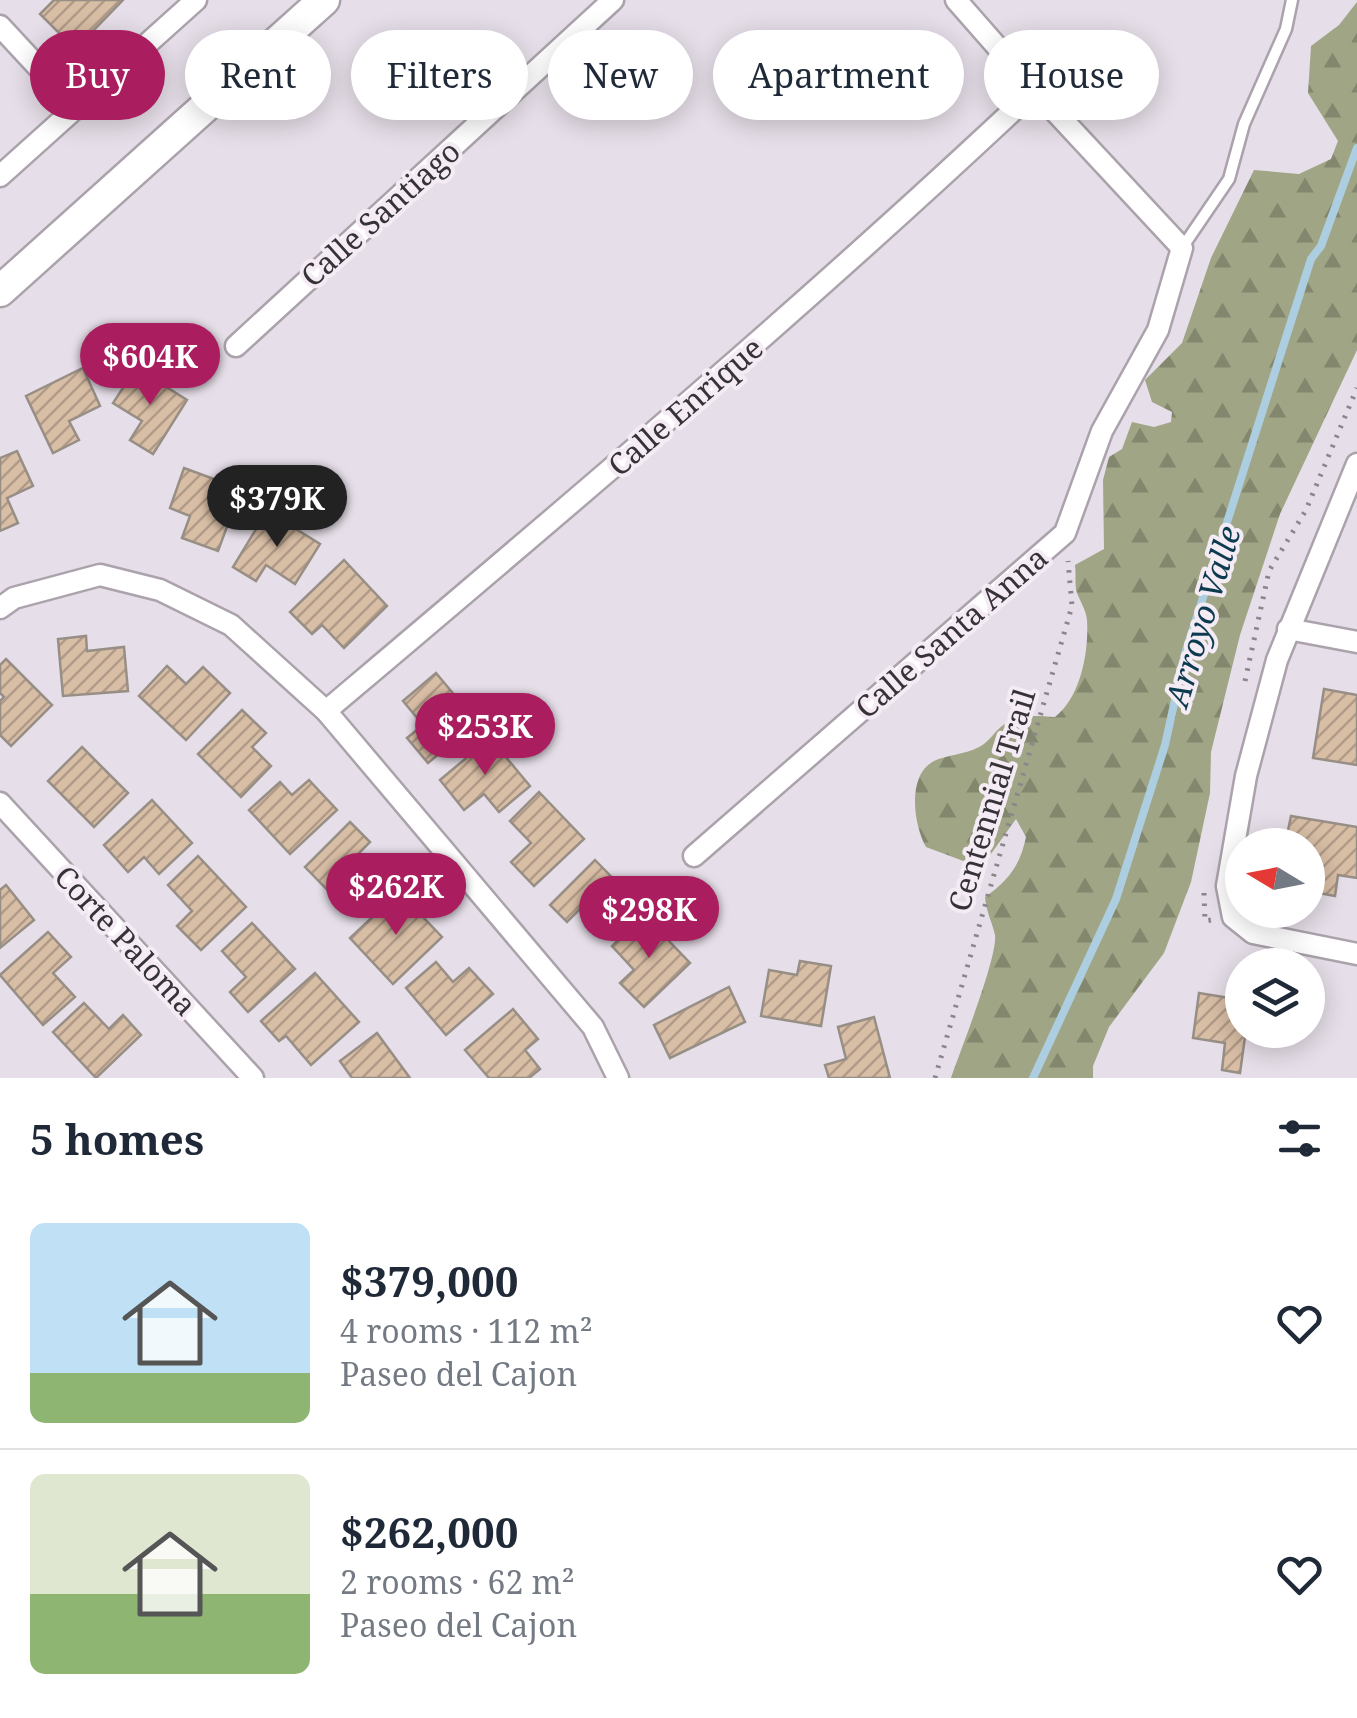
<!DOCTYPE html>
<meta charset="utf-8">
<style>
:root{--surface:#fff;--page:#f6f6f7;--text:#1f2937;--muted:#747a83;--line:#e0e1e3;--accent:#aa1e5f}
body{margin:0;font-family:"Noto Serif",serif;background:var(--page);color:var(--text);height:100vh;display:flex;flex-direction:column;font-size:38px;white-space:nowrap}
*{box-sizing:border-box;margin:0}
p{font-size:32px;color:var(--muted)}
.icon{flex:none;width:55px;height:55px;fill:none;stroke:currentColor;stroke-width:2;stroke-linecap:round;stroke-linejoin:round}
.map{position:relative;height:1078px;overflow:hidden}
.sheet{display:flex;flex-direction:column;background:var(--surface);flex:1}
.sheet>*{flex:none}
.banner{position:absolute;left:30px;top:30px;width:1298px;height:90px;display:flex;gap:20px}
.needle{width:65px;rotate:280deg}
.tools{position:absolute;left:1225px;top:828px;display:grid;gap:20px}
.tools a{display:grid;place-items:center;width:100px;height:100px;border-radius:50%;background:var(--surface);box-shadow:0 5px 25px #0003;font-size:50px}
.price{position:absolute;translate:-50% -85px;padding:0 22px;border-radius:35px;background:var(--accent);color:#fff;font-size:32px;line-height:65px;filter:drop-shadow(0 2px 5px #0008)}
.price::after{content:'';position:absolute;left:50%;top:60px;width:30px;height:22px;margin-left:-15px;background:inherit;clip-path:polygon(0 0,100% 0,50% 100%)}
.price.active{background:#222;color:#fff}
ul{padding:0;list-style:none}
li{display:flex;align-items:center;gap:30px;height:250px;padding:0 30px}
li+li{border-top:2px solid var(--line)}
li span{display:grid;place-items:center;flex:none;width:280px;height:200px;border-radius:15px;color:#555}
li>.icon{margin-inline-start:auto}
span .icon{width:120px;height:120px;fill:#fffc;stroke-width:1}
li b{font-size:42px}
h2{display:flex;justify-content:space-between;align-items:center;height:120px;padding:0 30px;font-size:42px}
.pill{padding:0 35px;border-radius:45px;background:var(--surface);box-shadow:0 5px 25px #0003;font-size:35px;line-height:90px}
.pill.active{background:var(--accent);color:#fff}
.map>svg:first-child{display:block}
</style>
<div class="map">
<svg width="1357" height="1078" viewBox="0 0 1357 1078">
<defs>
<pattern id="forest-firs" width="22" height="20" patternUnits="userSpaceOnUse" patternTransform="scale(2.5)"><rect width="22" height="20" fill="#9fa585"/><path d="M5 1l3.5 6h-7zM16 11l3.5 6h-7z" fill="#82876e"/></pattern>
<pattern id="building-hatch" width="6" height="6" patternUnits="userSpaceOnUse" patternTransform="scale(2.5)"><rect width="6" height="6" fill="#d9bea6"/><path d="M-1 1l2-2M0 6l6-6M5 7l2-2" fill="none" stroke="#b19b88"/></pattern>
</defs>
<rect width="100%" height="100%" fill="#e6dee8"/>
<path fill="url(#forest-firs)" d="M1357 2V350L1280 514 1240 635 1211 752 1210 793 1191 882 1164 953 1109 1027 1093 1066V1078H951C960 1052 998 956 995 935 992 922 986 911 985 897 1008 881 1020 866 1026 837L1016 819 988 858 966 862 926 847C914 826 906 775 934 761 946 755 964 755 979 747 989 742 994 732 1002 726 1018 713 1036 716 1055 717 1081 697 1089 651 1087 620 1086 609 1079 600 1076 590 1075 582 1076 573 1075 565L1104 549 1103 480 1109 457 1122 449 1132 422 1154 427 1171 422 1172 412 1152 402 1145 380 1182 343 1211 258 1254 170 1299 174 1331 159 1338 141 1308 93 1311 46 1339 25Z"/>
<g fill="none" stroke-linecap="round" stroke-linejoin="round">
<path stroke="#accee0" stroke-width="8" d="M1033 1078 1116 899 1165 745 1185 654 1311 259 1321 246 1357 148"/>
</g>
<g fill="url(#building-hatch)" stroke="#978e85" stroke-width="2.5">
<path d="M54 0H123L94 30 108 43 89 63 40 14Z"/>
<path d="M83 368 100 406 69 421 79 440 53 453 26 396Z"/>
<path d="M136 368 187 400 153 454 130 440 142 421 113 403Z"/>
<path d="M17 451 33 486 7 498 18 523 0 531V458Z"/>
<path d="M184 468 241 489 218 551 182 538 190 516 170 508Z"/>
<path d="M267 511 320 544 295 584 266 565 256 581 233 567Z"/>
<path d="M344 560 387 606 344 648 322 625 312 634 290 612Z"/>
<path d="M86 636 87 651 124 647 128 691 63 696 58 639Z"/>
<path d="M6 659 52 705 11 746 0 735V701L4 697 0 693V665Z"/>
<path d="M167 666 186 684 203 667 230 693 186 740 139 696Z"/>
<path d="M436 673 477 722 428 763 407 738 423 725 403 701Z"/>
<path d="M1324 689 1357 695V765L1313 758Z"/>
<path d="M242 710 266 733 252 747 271 766 241 797 198 754Z"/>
<path d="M490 738 530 786 499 812 484 794 464 810 440 780Z"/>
<path d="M82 747 128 793 94 827 48 781Z"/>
<path d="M309 780 337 810 290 854 249 810 280 782 292 795Z"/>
<path d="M539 792 584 839 534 886 511 862 531 843 510 821Z"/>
<path d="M152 800 192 843 159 874 144 857 128 872 104 845Z"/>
<path d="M1291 816 1357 827V878L1338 875 1335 896 1308 891V845H1285Z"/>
<path d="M350 822 370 842 353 859 376 882 348 911 305 867Z"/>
<path d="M198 856 246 907 201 950 177 926 192 911 168 885Z"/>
<path d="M595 860 639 905 608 937 580 909 567 922 550 905Z"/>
<path d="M6 885 34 920 0 948V890Z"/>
<path d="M399 892 442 937 393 984 350 938Z"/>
<path d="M644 915 690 963 644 1007 620 983 634 970 612 946Z"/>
<path d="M252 923 295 969 248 1012 230 992 246 977 222 951Z"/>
<path d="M48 932 71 957 53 973 75 997 43 1025 0 975Z"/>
<path d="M800 961 831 966 821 1026 761 1016 769 970 797 975Z"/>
<path d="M436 962 453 982 469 968 493 994 446 1035 406 988Z"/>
<path d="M315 973 359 1022 311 1065 286 1036 279 1041 261 1021Z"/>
<path d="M729 987 745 1022 670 1058 654 1025Z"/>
<path d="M1199 993 1242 1000V1030H1246L1240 1073 1222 1070 1225 1043 1193 1038Z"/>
<path d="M84 1003 109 1029 123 1015 141 1035 96 1078 53 1032Z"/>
<path d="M513 1009 538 1039 525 1050 540 1069 529 1078H489L465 1050Z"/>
<path d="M874 1017 890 1078H829L825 1065 846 1059 838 1027Z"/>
<path d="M377 1033 410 1078H352L340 1061Z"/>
</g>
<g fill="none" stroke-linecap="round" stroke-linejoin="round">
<g stroke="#aba2ac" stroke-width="15">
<path id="service" d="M1182 248 1229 179 1244 124 1286 29 1292 0"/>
</g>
<g stroke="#aba2ac" stroke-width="25">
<g id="minor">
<path d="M0 26 76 108"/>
<path d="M0 176 196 0"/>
<path d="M236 346 613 0"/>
<path d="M1357 464 1277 660 1246 776 1227 886 1233 917 1253 933 1357 954"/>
<path d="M0 608 14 598 100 575 160 590 231 625 326 711 593 1027 618 1078"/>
<path d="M1288 629 1357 642"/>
<path d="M326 711C566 508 806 306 1035 90"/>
<path d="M0 803 253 1078"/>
<path d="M694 856 1065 533 1102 431 1158 330 1182 248 1035 90 956 0"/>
</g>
</g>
<g stroke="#aba2ac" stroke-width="35">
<path id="secondary" d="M0 291 324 0"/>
</g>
<g stroke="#8b858c" stroke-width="5" stroke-dasharray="2.5 8" stroke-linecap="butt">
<path d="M1245 681 1269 571 1306 510 1357 388"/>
<path d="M1204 893 1205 921 1211 920"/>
<path d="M935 1078 1072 606 1068 561"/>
</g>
<use href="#service" stroke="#fff" stroke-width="10"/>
<use href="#minor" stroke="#fff" stroke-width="20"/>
<use href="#secondary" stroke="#fff" stroke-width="30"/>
</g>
<g text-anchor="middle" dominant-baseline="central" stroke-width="8" stroke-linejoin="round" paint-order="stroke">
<g font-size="30" fill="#363337" stroke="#f4ebf5">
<text transform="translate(380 213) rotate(-42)">Calle Santiago</text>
<text transform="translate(685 406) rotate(-41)">Calle Enrique</text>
<text transform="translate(951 632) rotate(-41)">Calle Santa Anna</text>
<text transform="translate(991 800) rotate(-73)">Centennial Trail</text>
<text transform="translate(126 940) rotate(47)">Corte Paloma</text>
</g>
<g font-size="32" font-style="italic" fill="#0c3b4f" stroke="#f4ebf5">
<text transform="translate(1202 616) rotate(-73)">Arroyo Valle</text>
</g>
</g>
</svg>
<div class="tools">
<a><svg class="needle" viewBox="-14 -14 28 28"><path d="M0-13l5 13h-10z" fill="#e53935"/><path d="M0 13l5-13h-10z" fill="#747a83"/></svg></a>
<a><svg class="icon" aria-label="layers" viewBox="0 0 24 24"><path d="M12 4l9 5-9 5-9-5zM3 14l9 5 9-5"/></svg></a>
</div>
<b class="price" style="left:150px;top:408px">$604K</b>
<b class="price active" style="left:277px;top:550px">$379K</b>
<b class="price" style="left:485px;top:778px">$253K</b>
<b class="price" style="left:396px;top:938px">$262K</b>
<b class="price" style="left:649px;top:961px">$298K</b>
<div class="banner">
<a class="pill active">Buy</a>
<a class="pill">Rent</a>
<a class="pill">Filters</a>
<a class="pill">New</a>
<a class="pill">Apartment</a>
<a class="pill">House</a>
</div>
</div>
<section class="sheet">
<h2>5 homes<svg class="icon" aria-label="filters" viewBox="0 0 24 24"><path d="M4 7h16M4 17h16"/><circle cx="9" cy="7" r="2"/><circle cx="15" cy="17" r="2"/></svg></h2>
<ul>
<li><span style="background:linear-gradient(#bfe0f5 75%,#8fb573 0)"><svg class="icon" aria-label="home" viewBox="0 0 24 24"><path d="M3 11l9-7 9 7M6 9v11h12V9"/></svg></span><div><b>$379,000</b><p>4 rooms · 112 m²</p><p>Paseo del Cajon</p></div><svg class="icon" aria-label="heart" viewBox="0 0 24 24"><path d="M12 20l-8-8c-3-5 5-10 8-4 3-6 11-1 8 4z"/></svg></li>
<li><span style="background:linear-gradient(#dfe7d0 60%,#8fb573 0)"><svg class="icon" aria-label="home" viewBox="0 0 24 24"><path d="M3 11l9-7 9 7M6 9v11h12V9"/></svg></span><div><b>$262,000</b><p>2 rooms · 62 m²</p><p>Paseo del Cajon</p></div><svg class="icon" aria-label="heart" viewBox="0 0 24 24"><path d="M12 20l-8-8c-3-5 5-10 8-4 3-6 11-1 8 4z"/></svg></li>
</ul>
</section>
